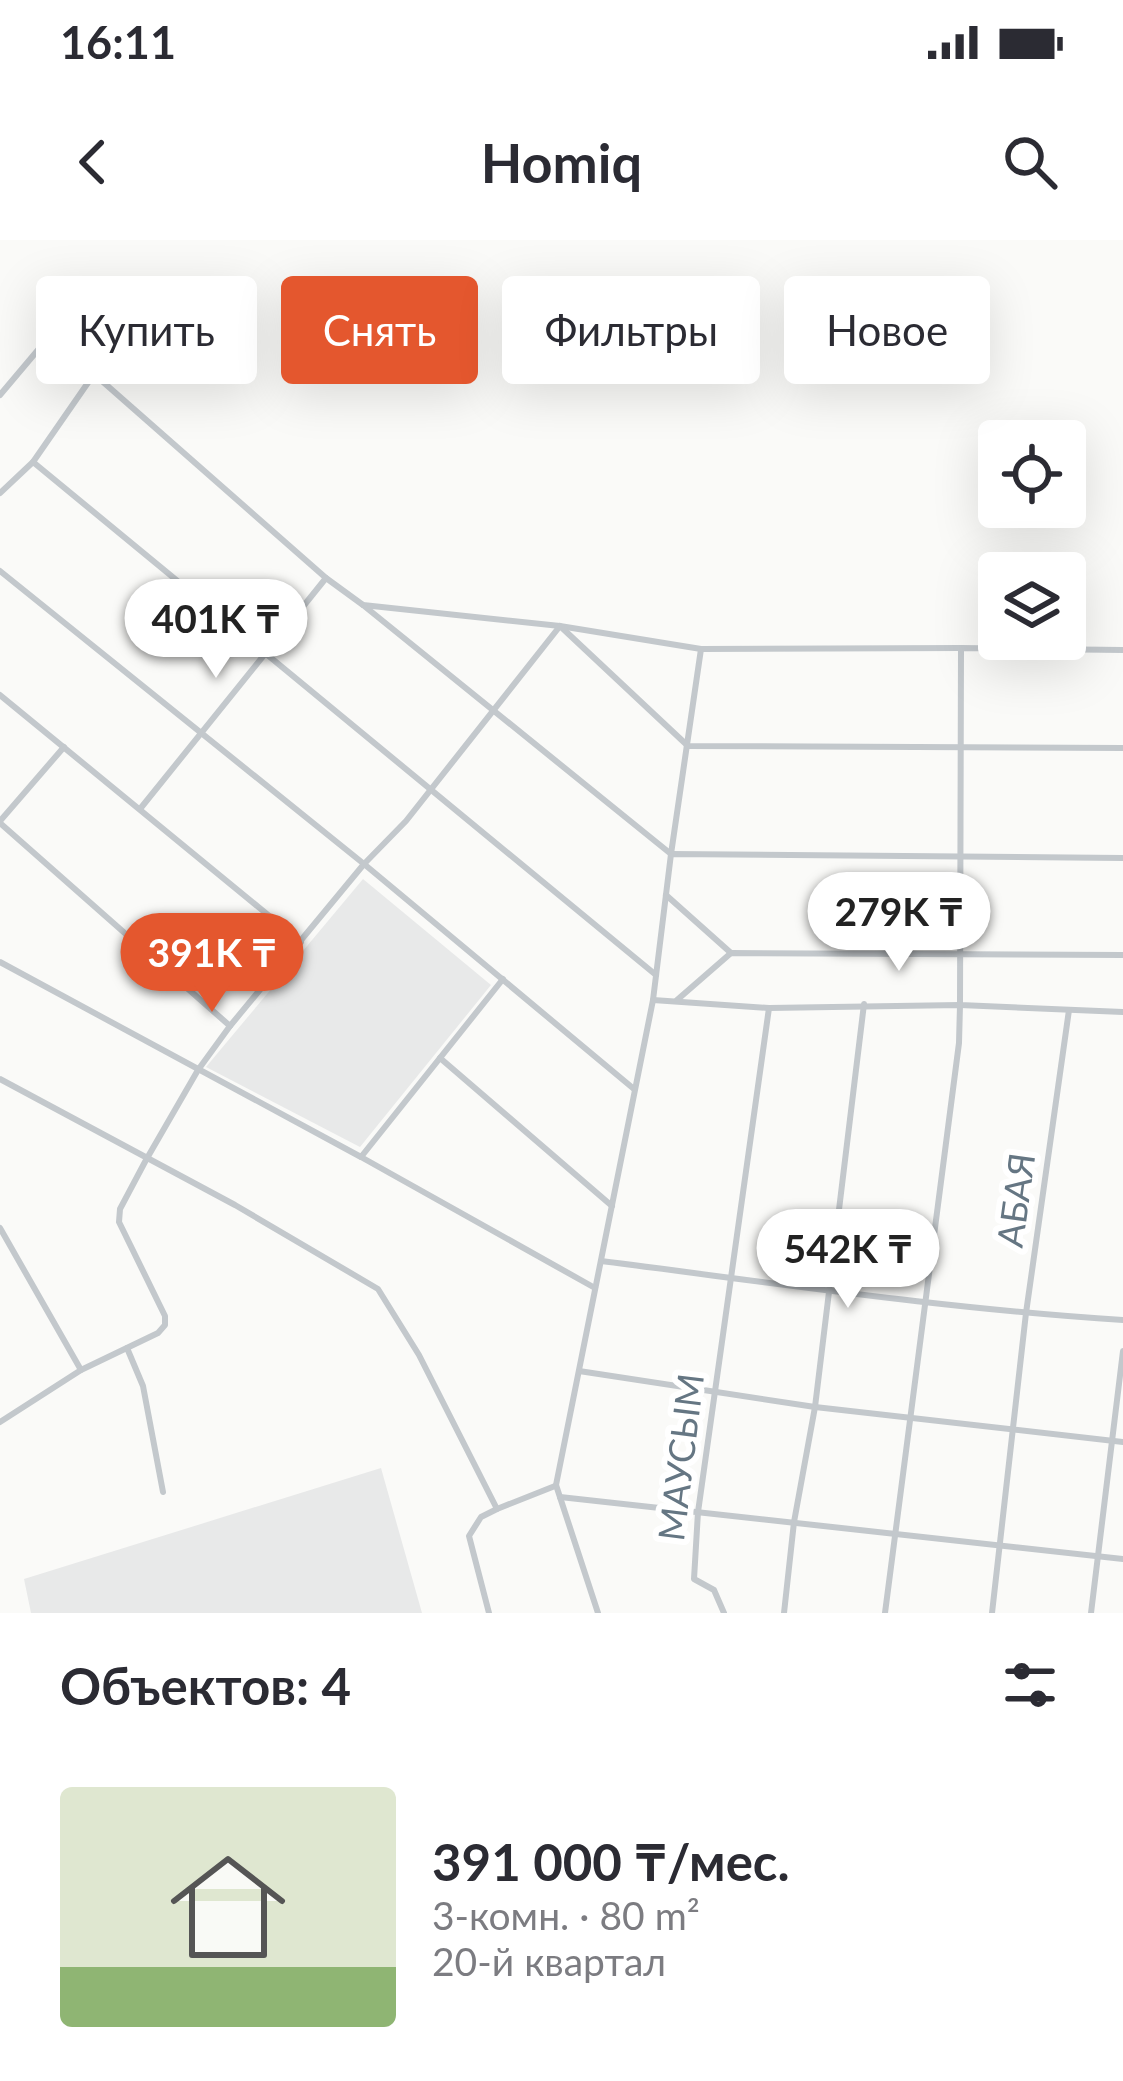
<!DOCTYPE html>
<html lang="ru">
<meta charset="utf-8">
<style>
:root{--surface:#fff;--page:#f7f7f7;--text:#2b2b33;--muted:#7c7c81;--line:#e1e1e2;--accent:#e4572e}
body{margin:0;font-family:Lato,sans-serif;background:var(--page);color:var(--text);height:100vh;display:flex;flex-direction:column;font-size:45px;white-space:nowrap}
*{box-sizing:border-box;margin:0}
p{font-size:39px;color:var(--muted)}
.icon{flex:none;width:66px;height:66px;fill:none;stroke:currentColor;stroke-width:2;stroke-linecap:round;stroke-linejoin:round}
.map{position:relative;height:1373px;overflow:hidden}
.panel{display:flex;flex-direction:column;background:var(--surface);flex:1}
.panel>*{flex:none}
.hud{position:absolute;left:36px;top:36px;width:1053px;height:108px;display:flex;gap:24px}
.controls{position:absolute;left:978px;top:180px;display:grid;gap:24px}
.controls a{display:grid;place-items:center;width:108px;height:108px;border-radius:12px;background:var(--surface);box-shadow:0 12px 48px #0002;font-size:60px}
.price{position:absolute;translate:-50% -102px;padding:0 27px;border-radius:42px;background:#fff;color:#222;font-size:39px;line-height:78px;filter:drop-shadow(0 3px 6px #0008)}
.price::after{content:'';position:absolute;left:50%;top:72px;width:36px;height:27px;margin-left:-18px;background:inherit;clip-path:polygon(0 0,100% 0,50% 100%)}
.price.active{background:var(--accent);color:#fff}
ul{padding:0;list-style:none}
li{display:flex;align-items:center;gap:36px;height:300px;padding:0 60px}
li+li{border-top:3px solid var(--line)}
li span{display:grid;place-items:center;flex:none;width:336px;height:240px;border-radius:12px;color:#555}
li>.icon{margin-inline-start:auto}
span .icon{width:144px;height:144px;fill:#fffc;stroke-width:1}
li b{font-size:51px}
h2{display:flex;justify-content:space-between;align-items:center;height:144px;padding:0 60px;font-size:51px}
.tag{padding:0 42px;border-radius:12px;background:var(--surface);box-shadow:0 12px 48px #0002;font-size:42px;line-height:108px}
.tag.active{background:var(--accent);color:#fff}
.status{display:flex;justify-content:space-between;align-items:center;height:84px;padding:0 60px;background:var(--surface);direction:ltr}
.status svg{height:33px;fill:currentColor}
header{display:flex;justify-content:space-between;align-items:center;height:156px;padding:0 60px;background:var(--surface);font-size:54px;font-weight:700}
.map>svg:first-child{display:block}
</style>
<div class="status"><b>16:11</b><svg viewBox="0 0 49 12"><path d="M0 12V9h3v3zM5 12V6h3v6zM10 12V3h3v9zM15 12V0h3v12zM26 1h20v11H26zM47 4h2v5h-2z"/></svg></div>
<header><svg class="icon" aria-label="back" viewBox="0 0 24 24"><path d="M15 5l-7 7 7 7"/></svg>Homiq<svg class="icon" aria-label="search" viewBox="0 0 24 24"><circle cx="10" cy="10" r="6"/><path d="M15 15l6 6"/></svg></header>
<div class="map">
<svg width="1123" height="1373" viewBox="0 0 1123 1373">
<rect width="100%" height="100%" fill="#fafaf8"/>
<g fill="#e8e9e9">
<path d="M363 639 491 745 360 907 206 827Z"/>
<path d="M381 1228 422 1373H31L24 1339Z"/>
</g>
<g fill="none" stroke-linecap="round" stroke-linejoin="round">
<g stroke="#c3c8cc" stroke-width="6">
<path d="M0 155 43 104 94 134 326 338 363 365 560 386 701 409"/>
<path d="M33 222 656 735"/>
<path d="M0 253 33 222 94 134"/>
<path d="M0 331 364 624 634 849"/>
<path d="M363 365 671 614 701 409 961 408"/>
<path d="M1123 410 961 408 960 765 1123 772"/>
<path d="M0 455 301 702"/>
<path d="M140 569 326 338"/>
<path d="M0 581 64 507"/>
<path d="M0 583 230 786"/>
<path d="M666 655 731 713"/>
<path d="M0 722 361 917 503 739"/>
<path d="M653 760 671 614 1123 618"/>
<path d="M677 760 731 713 1123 715"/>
<path d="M440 818 612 966"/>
<path d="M0 839 235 965 378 1049 419 1115 497 1269 555 1246"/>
<path d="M361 917 595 1048"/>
<path d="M0 988 81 1130"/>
<path d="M601 1021C775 1043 948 1069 1123 1080"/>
<path d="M127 1108 143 1146 163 1252"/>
<path d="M579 1131 815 1167 1123 1202"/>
<path d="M0 1182 81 1130 158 1093 165 1085V1076L119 982 120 969 146 920 198 830 230 786 364 624 406 581 560 386 688 506 1123 508"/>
<path d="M560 1257 1123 1319"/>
<path d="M489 1373 469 1296 481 1277 497 1269"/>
<path d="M598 1373 556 1245 653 760 769 768 960 765 959 803 885 1373"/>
<path d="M724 1373 714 1350 694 1339 698 1272 769 768"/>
<path d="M784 1373 794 1282 815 1167 864 764"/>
<path d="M992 1373 1026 1073 1069 770"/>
<path d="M1091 1373 1123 1111"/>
</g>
</g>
<g text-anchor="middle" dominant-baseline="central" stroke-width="12" stroke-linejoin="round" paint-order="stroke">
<g font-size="36" fill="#657683" stroke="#fff">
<text transform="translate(1015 960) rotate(-82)">АБАЯ</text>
<text transform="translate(680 1217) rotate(-83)">МАУСЫМ</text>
</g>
</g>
</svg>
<div class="controls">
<a><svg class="icon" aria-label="locate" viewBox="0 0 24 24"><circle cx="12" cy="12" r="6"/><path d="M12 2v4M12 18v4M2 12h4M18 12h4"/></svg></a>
<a><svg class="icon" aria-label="layers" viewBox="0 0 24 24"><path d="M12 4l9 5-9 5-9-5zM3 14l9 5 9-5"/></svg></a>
</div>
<b class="price" style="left:216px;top:441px">401K ₸</b>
<b class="price" style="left:899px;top:734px">279K ₸</b>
<b class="price active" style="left:212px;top:775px">391K ₸</b>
<b class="price" style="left:848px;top:1071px">542K ₸</b>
<div class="hud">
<a class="tag">Купить</a>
<a class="tag active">Снять</a>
<a class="tag">Фильтры</a>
<a class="tag">Новое</a>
</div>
</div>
<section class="panel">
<h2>Объектов: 4<svg class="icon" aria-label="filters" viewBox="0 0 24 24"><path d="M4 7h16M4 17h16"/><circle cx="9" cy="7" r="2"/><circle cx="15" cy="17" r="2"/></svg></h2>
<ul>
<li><span style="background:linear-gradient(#dfe7d0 75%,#8fb573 0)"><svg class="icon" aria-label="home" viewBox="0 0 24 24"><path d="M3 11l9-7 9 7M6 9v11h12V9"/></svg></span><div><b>391 000 ₸/мес.</b><p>3-комн. · 80 m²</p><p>20-й квартал</p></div></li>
</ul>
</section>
